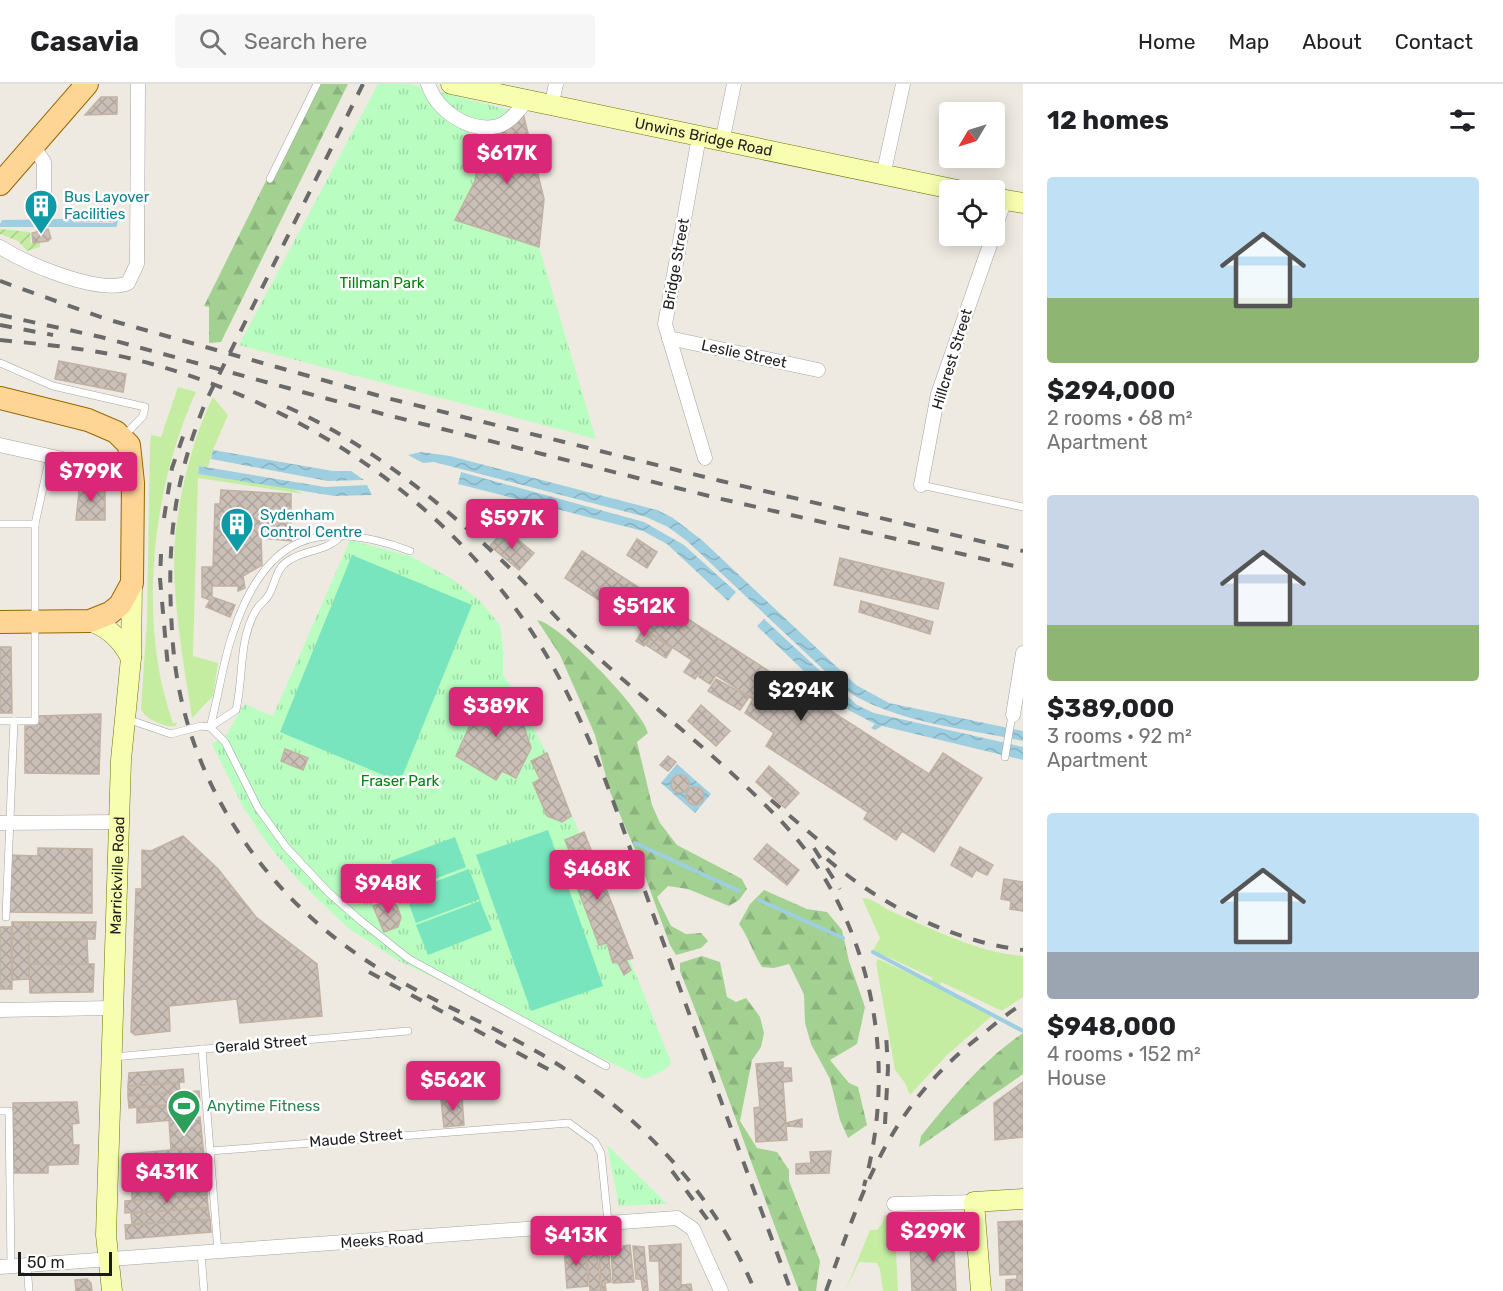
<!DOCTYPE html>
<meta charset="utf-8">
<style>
:root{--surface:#fff;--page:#f6f6f6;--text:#202124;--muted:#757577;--line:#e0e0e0;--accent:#db2777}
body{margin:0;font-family:Rubik,sans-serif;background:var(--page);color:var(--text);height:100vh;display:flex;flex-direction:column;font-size:22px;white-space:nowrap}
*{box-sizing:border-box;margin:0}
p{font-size:20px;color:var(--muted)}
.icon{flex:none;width:33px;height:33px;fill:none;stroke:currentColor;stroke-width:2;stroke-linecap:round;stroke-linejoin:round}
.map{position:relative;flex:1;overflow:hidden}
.side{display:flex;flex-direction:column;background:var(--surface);width:480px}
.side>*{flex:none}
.needle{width:39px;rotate:232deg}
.fabs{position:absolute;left:939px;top:18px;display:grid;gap:12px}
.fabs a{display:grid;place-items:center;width:66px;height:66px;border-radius:6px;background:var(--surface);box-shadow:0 3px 15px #0003;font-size:30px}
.scale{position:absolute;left:18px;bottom:15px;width:94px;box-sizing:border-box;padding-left:6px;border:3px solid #1c1c1c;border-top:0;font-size:16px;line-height:21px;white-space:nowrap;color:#1c1c1c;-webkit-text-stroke:4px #fff;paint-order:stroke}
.price{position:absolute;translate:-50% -51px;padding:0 14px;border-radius:6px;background:var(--accent);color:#fff;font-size:20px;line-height:39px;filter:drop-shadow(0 2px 3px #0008)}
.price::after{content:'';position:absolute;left:50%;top:36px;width:18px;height:14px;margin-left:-9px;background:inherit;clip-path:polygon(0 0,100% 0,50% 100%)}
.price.current{background:#222;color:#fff}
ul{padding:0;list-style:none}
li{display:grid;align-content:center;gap:12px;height:318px;padding:0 24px}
li span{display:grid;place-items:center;height:186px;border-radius:6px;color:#555}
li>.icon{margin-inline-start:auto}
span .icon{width:108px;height:108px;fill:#fffc;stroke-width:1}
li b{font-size:26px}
h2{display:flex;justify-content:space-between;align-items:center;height:72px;padding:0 24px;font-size:26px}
header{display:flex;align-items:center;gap:36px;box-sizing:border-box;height:84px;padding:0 30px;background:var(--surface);border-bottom:2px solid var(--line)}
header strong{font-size:28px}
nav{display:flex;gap:33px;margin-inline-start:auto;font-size:21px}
.search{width:420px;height:54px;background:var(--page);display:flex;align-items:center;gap:15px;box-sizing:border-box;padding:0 21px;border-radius:6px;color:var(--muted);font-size:22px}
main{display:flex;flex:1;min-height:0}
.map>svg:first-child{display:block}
</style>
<header>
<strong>Casavia</strong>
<div class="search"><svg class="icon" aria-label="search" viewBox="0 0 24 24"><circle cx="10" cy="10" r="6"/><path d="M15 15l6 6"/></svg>Search here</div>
<nav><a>Home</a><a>Map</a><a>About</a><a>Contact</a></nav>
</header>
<main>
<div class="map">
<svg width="1023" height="1207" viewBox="0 0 1023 1207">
<defs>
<pattern id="forest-firs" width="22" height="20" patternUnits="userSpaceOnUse" patternTransform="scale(1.5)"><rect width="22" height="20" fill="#a3d192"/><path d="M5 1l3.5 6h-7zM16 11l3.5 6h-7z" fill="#8cb37d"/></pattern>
<pattern id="park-tufts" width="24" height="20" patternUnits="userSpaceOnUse" patternTransform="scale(1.5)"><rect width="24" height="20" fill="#b9fdc1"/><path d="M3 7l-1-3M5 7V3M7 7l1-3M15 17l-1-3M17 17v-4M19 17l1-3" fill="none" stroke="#9ed8a5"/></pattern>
<pattern id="garden-furrows" width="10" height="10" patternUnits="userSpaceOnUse" patternTransform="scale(1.5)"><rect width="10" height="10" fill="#c5eda2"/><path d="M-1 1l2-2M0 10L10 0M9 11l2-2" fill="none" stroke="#a9cb8b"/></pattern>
<pattern id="water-waves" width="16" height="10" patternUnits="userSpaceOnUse" patternTransform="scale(1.5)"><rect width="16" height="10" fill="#9dcfe0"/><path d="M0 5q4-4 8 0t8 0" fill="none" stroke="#87b1c0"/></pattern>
<pattern id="building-cross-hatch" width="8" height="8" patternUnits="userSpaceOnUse" patternTransform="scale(1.5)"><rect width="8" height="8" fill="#cbc0b7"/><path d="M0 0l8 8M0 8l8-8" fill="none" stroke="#aea49d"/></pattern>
</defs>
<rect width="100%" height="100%" fill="#efeae1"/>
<g fill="#c5eda2">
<path d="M178 303 196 308C152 403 137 540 173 639H177L176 642C165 644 145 635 141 625L147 536 150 360 151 351 161 353Z"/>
<path d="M213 313 228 331 213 366 208 383 199 382 198 390 291 404 303 410 198 394 193 572 218 579 213 612 192 634C184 582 174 527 174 474 175 426 191 356 213 313Z"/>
<path d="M862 814C874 814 884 825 895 829 937 847 977 868 1023 872V913L1002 927 941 898 939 903 993 931 947 971 910 1011 905 999 895 986 876 879 878 875 930 899 933 894 873 866 880 854Z"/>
<path d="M885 1131H894L898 1207H883L880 1185 877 1179 859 1178 845 1207 870 1146H877L882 1140Z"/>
</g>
<g fill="url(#forest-firs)">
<path d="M314 0H348L221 258 209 259V223L204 222Z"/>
<path d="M537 536C558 538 643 626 648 649L637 658 652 721 660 739 677 761 742 795 747 805 739 816 729 822 688 805 668 802 657 813 671 842 686 850 701 849 708 857 701 864 676 871 670 861 637 770 610 708 595 651 560 571Z"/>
<path d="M764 806 807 825 827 828 842 846 849 877 865 923 857 960 830 976 849 999 858 1003 867 1041 848 1054 840 1036 830 995 811 960 805 939 804 910 789 880 774 884 762 883C753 869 749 854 739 840L750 820Z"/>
<path d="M702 872 720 878 727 913 736 918 746 914 760 933 764 949 761 963 752 976 740 1037 757 1064 777 1068 789 1086V1097L820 1177 816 1207H799C758 1100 722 992 680 887V879Z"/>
<path d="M1023 949V990L919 1063 921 1052C952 1014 981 978 1023 949Z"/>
</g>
<g fill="url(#park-tufts)">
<path d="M378 0H409L509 26 480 64 475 97 455 136 539 163 596 355 239 261Z"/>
<path d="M350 456 410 472 452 495 480 517 500 541 503 563V590L547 669 671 978 666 985 645 995 399 877 348 844 301 799 269 762 243 723 212 660 227 650 244 620 273 632Z"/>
<path d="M607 1061 667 1120 619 1122Z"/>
</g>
<path fill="url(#garden-furrows)" d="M0 145 30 148 31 159 40 158V163L27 167 18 157 0 150Z"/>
<g fill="#78e5be">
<path d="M352 471 472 521 400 698 280 648Z"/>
<path d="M548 746 603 902 531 927 476 771Z"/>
<path d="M455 753 466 783 403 807 391 777Z"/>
<path d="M469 785 480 815 416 839 405 809Z"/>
<path d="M480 817 492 846 428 871 416 841Z"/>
</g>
<g fill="url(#water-waves)">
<path d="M213 366 333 387H351L364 396 328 397 211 375Z"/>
<path d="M421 368 450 372 657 426 673 434 703 457 856 601 889 619 1023 647V657C964 644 896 639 845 606L687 457 668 443 646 433 434 378 423 379 408 371Z"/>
<path d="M199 382 325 403 367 401 372 411 334 412 198 390Z"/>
<path d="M461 388 644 438 684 461 736 508 728 517 667 460 643 447 458 400Z"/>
<path d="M764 535 857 621 874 629 1023 663V676L882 642 875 646 871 644 875 640 839 621 757 542Z"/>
<path d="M677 680 711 710 695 729 661 699Z"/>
</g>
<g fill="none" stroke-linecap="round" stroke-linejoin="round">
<g stroke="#9dcfe0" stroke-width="4">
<path d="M3 138 116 136"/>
<path d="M0 141H115L116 136"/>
<path d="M635 759 739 807"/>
<path d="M759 816 843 854"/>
<path d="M873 868 1023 947"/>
</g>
</g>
<g fill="url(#building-cross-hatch)" stroke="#c1b1a2" stroke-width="1.5">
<path d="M101 13H117V30L85 31Z"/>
<path d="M509 26 523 29 544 115 539 163 455 136 475 97 480 64Z"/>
<path d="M48 145 51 154 48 157 33 159 32 149Z"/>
<path d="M59 277 126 290 123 308 55 295Z"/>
<path d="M80 398 105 404V436H76Z"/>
<path d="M221 406 291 410V457L261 454 262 481 243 492 245 504 238 507V502H212V513L235 521 230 533 206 523 210 516 202 513V483H213L215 420H220Z"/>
<path d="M505 445 534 469 519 486 490 462Z"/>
<path d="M637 455 657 468 647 484 627 471Z"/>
<path d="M582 467 929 690 943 669 982 694 934 768 902 747 896 756 864 735 868 728 766 662 774 649 745 629 753 615 716 591 710 600 699 593 703 583 695 595 684 588 692 576 565 494Z"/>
<path d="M840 474 944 499 938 525 834 501Z"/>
<path d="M861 517 933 538 930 550 859 528Z"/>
<path d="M643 546 651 551 644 562 636 557Z"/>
<path d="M652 551 672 564 666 574 646 561Z"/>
<path d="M0 563H11L12 629H0Z"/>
<path d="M716 595 749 613 740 626 708 607Z"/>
<path d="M495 605 514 612 531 664 516 694 502 687 496 696 456 672 480 619 488 623Z"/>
<path d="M701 621 730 647 716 662 688 637Z"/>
<path d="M101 630 99 690 25 689V642H37V632Z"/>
<path d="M285 665 308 674 303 686 281 677Z"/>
<path d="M547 669 571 732 562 738 547 732 533 699 540 695 531 677Z"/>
<path d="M668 672 676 678 668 687 660 681Z"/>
<path d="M769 682 799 709 785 724 756 698Z"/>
<circle cx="680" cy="700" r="9"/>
<circle cx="695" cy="712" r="9"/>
<path d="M584 748 633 874 626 876 631 886 624 891 617 877 613 879 607 859 599 861 566 774 571 772 565 756Z"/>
<path d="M183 752 218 785 256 833 317 880 322 932 240 939 237 915 169 922 170 947 135 951 131 948 136 805H142V766L151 767Z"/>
<path d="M767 760 799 786 787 801 754 775Z"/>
<path d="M960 763 993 781 987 791 976 786 972 793 951 781Z"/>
<path d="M38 764 92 765V829L7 828 9 771 38 772Z"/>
<path d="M1004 795 1023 798V827L1010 825 1011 817 1001 815Z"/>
<path d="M389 816 397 822 401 833 398 843 384 848 373 822Z"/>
<path d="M12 838H29V895L12 896Z"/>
<path d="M29 838H96L95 855H29Z"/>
<path d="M0 843H11L12 905H0Z"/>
<path d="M29 855H87L88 880H29Z"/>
<path d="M29 880H94L93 908 30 909Z"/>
<path d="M783 978V984H791L792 997 783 998 786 1039 802 1035V1043L786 1042 787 1056 756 1058 754 1024 760 1023 756 980Z"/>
<path d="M183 985 184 998 128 1002 129 989Z"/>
<path d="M1023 998V1053L995 1056 994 1019Z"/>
<path d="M179 999 180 1008 128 1012V1002Z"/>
<path d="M199 1007 200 1018 129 1024 128 1012Z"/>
<path d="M462 1014 464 1041 444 1043 441 1016Z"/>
<path d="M77 1018 79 1039 72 1040 73 1061H79L78 1080 48 1081V1089H14L13 1019Z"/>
<path d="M171 1021 172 1036 137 1039V1024Z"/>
<path d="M200 1033 203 1063 171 1066 169 1036Z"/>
<path d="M203 1063 206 1088 131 1095 128 1070Z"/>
<path d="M831 1067 829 1089 796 1090V1080L811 1079 810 1068Z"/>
<path d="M194 1089 195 1100 132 1106 131 1095Z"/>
<path d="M206 1099 207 1111 132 1116V1106Z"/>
<path d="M207 1111 208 1124 125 1129V1117Z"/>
<path d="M208 1124 210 1136 132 1140 131 1129Z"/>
<path d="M210 1136 211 1148 126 1155 125 1141Z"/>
<path d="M1023 1137V1190L1000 1191 998 1138Z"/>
<path d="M953 1148 956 1207H912L910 1158H921V1149Z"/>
<path d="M681 1160V1201L691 1200 692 1207H660L659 1177H650L649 1162Z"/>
<path d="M608 1161 611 1198 605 1199 606 1207H602L598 1162Z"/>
<path d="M630 1161 634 1198 613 1199 611 1163 623 1165V1162Z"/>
<path d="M585 1162 588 1202 567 1204 564 1163Z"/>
<path d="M596 1162 601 1207H590L586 1163Z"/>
<path d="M633 1162 644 1163 648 1207H643L641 1195H636Z"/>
<path d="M1017 1190H1023V1207H1006V1196L1017 1195Z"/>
<path d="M87 1195 91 1199 92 1207H76L75 1196Z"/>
</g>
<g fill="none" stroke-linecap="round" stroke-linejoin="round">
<g stroke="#a3a3a3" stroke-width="8">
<g id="lane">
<path d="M270 95 317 0"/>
<path d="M0 279 53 302 145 323 143 332 125 351"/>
<path d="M921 401 1023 423"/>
<path d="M0 440H35"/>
<path d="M341 451C328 468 305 465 288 477 275 485 276 500 268 512 265 517 259 521 256 526 238 557 244 592 236 626L210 643 225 658 258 724 286 763 328 808 361 837 409 875 606 982"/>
<path d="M127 635 171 650 201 642 210 643C219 612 222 580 233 549 265 452 317 433 410 467"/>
<path d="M0 637H35V440L50 372"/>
<path d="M1005 673 1012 631"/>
<path d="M6 833 14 637"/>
<path d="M202 965 218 1168"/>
<path d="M113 973 408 947"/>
<path d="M0 1027H9L11 1182"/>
<path d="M210 1067 569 1039 595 1058 601 1069 608 1138"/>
<path d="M201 1169 204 1207"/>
<path d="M27 1181 29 1207"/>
</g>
</g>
<g stroke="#a3a3a3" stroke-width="15">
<g id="street">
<path d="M428 0C437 27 469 49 498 42 510 39 518 26 526 18"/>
<path d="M551 23 556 0"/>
<path d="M699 53 665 240 705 374"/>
<path d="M722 58 734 0"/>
<path d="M33 62 44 78V135"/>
<path d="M883 92 903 0"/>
<path d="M994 146 1005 116"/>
<path d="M0 163C27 180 99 211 128 199L137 180 138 0"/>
<path d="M669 254 818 286"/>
<path d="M0 361 85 380 131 376"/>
<path d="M921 401 938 310 993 152"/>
<path d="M1013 631 1023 569"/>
<path d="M0 739 119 738"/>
<path d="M0 926 112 924"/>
<path d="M894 1120 974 1118"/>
<path d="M0 1183 677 1134 693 1145 721 1207"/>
</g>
</g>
<g stroke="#670" stroke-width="21">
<g id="secondary">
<path id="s1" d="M451 0 957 106"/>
<path d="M994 114 1023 119"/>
<path d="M90 537C109 544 121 555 131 574"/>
<path id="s2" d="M112 1207 106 1151 121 676 131 574 132 499"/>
<path d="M981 1207 974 1118 1023 1115"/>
</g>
</g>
<g stroke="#956800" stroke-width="24">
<g id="primary">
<path d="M0 100 87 0"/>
<path d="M0 314 88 336 116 348 129 361 133 399 132 499 120 521 110 529 90 537 0 538"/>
</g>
</g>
<use href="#lane" stroke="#fff" stroke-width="7"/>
<use href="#street" stroke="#fff" stroke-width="14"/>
<use href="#secondary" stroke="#f8feaf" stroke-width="20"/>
<use href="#primary" stroke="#ffd596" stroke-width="22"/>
<g stroke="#6a6a6a" stroke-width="4" stroke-dasharray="12 12" stroke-linecap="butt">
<path d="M363 0 206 317C171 403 166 468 173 561 183 690 260 807 367 877 421 913 484 937 541 970 635 1026 713 1106 755 1207"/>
<path d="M0 197 106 235 387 314 721 397 1023 467"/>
<path d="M0 231 101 253 383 330 717 414 1023 484"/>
<path d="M0 241 53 251"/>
<path d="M0 256C51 261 103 266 152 280 326 329 481 441 564 603 603 678 628 761 657 841 701 963 746 1085 791 1207"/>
<path d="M287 323C374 362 450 426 518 492 539 513 557 536 579 556 645 618 719 672 781 737 872 833 899 977 864 1102"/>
<path d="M164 434 172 384 186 344"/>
<path d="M161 470 160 495 168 584"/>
<path d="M771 716 842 776"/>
<path d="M814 764 840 805"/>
<path d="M827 775C881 821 951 857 1023 866"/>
<path d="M369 888 555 989"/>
<path d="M885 1040 888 984 886 950"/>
<path d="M672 1087 713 1143"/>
<path d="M826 1207C864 1103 888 1024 979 953 993 942 1007 929 1023 920"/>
</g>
</g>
<defs>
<g id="building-pin" transform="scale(1.725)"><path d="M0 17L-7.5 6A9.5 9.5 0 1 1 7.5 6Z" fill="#0f9aa8" stroke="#fff"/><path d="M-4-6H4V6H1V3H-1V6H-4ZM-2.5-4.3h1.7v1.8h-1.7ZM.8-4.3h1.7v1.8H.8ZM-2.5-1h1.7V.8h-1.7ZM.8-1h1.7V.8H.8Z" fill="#fff"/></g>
<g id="stadium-pin" transform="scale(1.725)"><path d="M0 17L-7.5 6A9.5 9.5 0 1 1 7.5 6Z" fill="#2e9e5b" stroke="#fff"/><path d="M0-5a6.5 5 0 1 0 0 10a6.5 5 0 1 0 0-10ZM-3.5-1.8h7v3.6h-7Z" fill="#fff"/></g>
</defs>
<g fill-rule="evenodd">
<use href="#building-pin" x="41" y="122"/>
<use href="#building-pin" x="237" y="440"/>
<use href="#stadium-pin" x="184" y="1022"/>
</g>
<g text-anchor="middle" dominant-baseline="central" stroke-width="5" stroke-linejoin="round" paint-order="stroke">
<g font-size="15" fill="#1c1c1c" stroke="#fff">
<text stroke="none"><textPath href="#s1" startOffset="258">Unwins Bridge Road</textPath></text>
<text transform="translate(676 180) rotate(-80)">Bridge Street</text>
<text transform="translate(744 270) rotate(12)">Leslie Street</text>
<text transform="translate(952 275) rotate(-73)">Hillcrest Street</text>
<text stroke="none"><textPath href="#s2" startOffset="416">Marrickville Road</textPath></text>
<text transform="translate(261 960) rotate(-5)">Gerald Street</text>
<text transform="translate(356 1054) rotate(-5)">Maude Street</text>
<text transform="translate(382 1156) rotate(-4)">Meeks Road</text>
</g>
<g font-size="15" fill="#0d838f" stroke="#fff" text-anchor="start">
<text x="64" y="113">Bus Layover<tspan x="64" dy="17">Facilities</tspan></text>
<text x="260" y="431">Sydenham<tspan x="260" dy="17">Control Centre</tspan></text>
</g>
<g font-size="15" fill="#038112" stroke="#fff">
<text x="382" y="199">Tillman Park</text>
<text x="400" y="697">Fraser Park</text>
</g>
<g font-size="15" fill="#27864d" stroke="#fff" text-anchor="start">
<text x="207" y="1022">Anytime Fitness</text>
</g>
</g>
</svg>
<div class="fabs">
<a><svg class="needle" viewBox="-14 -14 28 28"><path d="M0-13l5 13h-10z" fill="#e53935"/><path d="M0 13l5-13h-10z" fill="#757577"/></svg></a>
<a><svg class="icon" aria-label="locate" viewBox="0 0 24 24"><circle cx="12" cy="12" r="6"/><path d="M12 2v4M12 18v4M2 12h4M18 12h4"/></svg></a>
</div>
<div class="scale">50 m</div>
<b class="price" style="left:507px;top:101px">$617K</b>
<b class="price" style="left:91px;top:419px">$799K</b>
<b class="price" style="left:512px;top:466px">$597K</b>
<b class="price" style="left:644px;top:554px">$512K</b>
<b class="price current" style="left:801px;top:638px">$294K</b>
<b class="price" style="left:496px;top:654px">$389K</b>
<b class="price" style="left:597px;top:817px">$468K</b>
<b class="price" style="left:388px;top:831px">$948K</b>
<b class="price" style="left:453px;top:1028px">$562K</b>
<b class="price" style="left:167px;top:1120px">$431K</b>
<b class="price" style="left:933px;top:1179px">$299K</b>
<b class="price" style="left:576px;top:1183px">$413K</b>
</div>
<section class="side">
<h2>12 homes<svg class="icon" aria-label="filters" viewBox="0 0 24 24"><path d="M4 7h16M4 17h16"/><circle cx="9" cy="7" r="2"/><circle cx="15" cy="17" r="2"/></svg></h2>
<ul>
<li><span style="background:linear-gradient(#bfe0f5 65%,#8fb573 0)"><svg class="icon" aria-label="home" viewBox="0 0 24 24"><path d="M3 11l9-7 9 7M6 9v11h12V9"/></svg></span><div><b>$294,000</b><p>2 rooms · 68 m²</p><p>Apartment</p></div></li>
<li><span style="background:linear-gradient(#c9d6e8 70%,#8fb573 0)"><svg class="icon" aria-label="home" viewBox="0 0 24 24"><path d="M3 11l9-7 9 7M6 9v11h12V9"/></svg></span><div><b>$389,000</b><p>3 rooms · 92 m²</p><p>Apartment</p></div></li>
<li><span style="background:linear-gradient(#bfe0f5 75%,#9aa5b1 0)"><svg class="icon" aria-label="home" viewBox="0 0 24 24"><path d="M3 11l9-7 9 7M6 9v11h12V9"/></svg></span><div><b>$948,000</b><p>4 rooms · 152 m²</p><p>House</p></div></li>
</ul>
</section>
</main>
